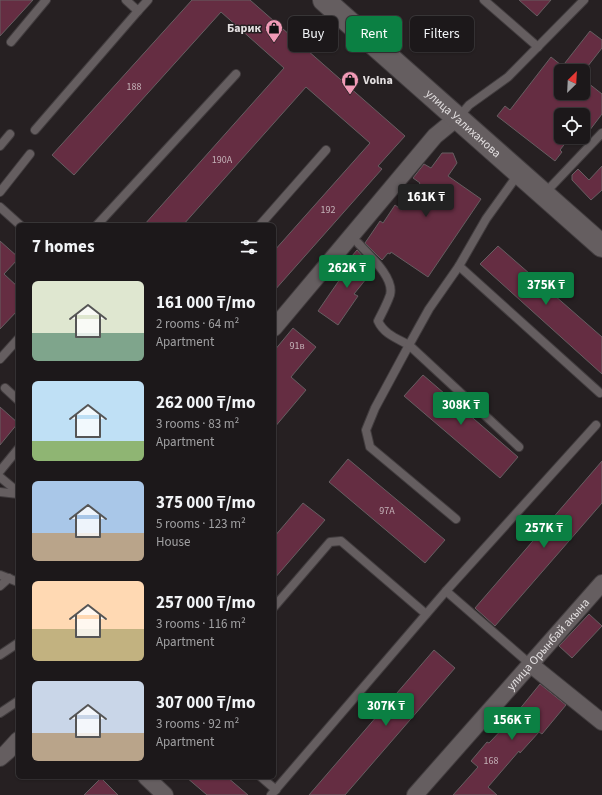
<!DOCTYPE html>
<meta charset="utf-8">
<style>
:root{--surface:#1c181a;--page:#252123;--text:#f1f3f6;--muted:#a0a0a2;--line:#3a3739;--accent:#0b8043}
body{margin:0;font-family:"Source Sans 3",sans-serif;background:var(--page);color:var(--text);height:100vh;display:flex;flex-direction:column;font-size:15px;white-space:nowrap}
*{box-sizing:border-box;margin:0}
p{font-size:13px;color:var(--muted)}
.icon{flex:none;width:22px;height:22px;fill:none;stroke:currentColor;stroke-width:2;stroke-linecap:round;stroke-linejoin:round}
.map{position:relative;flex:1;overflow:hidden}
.details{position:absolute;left:16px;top:223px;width:260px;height:556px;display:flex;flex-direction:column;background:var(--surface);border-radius:6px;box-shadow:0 1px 3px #0004,0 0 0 1px var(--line)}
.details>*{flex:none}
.guide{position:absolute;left:288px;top:16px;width:254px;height:36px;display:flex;gap:8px}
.needle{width:26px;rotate:24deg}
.fabs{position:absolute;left:554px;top:64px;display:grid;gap:8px}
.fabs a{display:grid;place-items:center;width:36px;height:36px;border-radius:6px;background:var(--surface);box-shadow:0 1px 3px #0004,0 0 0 1px var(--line);font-size:20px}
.price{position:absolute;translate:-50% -34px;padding:0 9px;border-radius:4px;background:var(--accent);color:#fff;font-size:13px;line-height:26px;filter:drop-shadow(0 1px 2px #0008)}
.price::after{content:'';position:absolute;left:50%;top:24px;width:12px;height:9px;margin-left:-6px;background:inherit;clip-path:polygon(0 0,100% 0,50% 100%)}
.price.on{background:#222;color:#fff}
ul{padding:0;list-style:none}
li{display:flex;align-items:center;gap:12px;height:100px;padding:0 16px}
li span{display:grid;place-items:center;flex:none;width:112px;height:80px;border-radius:6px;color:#555}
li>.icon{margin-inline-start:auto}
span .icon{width:48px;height:48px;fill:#fffc;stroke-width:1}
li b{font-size:17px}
h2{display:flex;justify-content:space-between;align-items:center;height:48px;padding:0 16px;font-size:17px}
.tag{padding:0 14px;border-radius:6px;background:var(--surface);box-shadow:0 1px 3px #0004,0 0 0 1px var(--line);font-size:14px;line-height:36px}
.tag.on{background:var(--accent);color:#fff}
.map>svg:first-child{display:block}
</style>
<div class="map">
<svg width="602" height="795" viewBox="0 0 602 795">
<rect width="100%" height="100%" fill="#262022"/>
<g fill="#652d42" stroke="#665e61">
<path d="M0 0H33L0 36Z"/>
<path d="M192 0H250L405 136 378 166 382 169 274 291V251L370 143 306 87 183 225H144L284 68 221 12 74 175 52 155Z"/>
<path d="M519 0H551L537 16Z"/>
<path d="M590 31 602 40V48L584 71H561V93H583V79L602 94V114L583 139V115H561V137H570L560 150 562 152 555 161 497 116 505 106 510 110 551 57 561 65V68Z"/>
<path d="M442 153H453L457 163 448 176 481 199 428 277 391 252 390 254 388 253 382 260 365 243 380 221 383 223 395 205 402 210 420 183 413 178 424 164 431 168Z"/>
<path d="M602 166V190L591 200 572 180V175L578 169 589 180Z"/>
<path d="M0 241 18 257V259L4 274 18 287V310L0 329Z"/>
<path d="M498 246 602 337V374L480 264Z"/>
<path d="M357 250 374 269 354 294 358 296 338 325 318 311 349 266 346 263Z"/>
<path d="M293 328 316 347 291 377 306 390 274 428V351Z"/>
<path d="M423 375 518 457 500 478 404 396Z"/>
<path d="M0 407 18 423 0 445Z"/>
<path d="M348 459 445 540 425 563 329 482Z"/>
<path d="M602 461V503L495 626 475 608Z"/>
<path d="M303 503 325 520 274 579V537Z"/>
<path d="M589 614 602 626 572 658 559 646Z"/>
<path d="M434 650 455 668 345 795H309Z"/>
<path d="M540 684 566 705 542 734 539 732 520 753 519 751 488 787 497 795H453L478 767 471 761 487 742 489 743 510 721Z"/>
<path d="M186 777H227L248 795H207Z"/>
<path d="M101 778 118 795H84Z"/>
</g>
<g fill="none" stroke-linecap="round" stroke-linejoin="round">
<g stroke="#423d3f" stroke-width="10">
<g id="service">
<path d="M126 0 138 11 148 0"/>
<path d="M484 0 538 47"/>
<path d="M11 42 46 0"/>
<path d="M458 118 469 105 508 77 584 0"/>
<path d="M35 130 138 11"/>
<path d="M0 146 10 134"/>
<path d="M519 173 486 219 459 266 600 393"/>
<path d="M0 192 30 154"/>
<path d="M544 194 602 133"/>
<path d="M0 207 20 225"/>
<path d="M97 225 236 74"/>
<path d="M260 225 326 150"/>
<path d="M358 243C369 255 395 278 390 295 387 304 382 313 378 321 384 334 396 338 409 345L375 408 366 430 370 447 456 519"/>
<path d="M459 266 429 309 409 345 519 447"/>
<path d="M0 359 18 339"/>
<path d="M5 388 18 400"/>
<path d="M0 471 18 449"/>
<path d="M0 477 18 492"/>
<path d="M0 492 18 494"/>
<path d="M0 575 18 582"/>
<path d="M0 586 9 578"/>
<path d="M274 607 330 542 341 541 426 614"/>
<path d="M0 655 18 643"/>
<path d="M530 664 446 591 596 425"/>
<path d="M0 713 18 701"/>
<path d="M261 777 276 790"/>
<path d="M271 795 446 591"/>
</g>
</g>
<g stroke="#423d3f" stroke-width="18">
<g id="minor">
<path d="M274 328 435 136 457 118"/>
<path d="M530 664 602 722"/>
<path d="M0 758 7 752 18 740"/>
<path d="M146 777 165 795"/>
<path id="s1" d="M415 795 602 583"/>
</g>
</g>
<g stroke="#423d3f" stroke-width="24">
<g id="secondary">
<path id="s2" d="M324 0 602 246"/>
</g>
</g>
<use href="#service" stroke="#655e60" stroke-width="8"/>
<use href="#minor" stroke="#655e60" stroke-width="16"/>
<use href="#secondary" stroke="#655e60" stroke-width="22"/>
</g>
<defs>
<g id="shop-pin" transform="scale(0.9)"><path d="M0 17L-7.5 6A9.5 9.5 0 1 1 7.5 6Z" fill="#f09ab6" stroke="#262022"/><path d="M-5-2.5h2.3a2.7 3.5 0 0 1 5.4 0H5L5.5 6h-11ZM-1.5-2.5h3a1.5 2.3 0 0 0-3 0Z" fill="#111"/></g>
</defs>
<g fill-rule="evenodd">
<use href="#shop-pin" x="274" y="28"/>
<use href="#shop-pin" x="350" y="80"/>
</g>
<g text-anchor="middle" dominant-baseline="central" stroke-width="3" stroke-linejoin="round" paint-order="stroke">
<g font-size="10" fill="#c4b2b8">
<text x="134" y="87">188</text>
<text x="222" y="160">190А</text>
<text x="328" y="210">192</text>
<text x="297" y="346">91в</text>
<text x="387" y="511">97А</text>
<text x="491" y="761">168</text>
</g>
<g font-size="12" font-weight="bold" fill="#e3dfe0" stroke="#262022" text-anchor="end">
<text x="261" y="28">Барик</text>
<text x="363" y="80" text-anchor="start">Volna</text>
</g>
<g font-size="12" fill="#e3dfe0" stroke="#262022">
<text stroke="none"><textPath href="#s2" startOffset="186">улица Уалиханова</textPath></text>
<text stroke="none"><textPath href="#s1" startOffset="201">улица Орынбай акына</textPath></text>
</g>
</g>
</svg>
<div class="fabs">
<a><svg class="needle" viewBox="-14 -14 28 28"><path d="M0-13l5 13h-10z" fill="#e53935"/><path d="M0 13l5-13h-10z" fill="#a0a0a2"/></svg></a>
<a><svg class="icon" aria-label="locate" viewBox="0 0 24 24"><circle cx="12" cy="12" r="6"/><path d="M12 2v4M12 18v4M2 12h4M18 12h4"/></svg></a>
</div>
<b class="price on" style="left:426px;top:218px">161K ₸</b>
<b class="price" style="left:347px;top:289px">262K ₸</b>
<b class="price" style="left:546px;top:306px">375K ₸</b>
<b class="price" style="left:461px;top:426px">308K ₸</b>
<b class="price" style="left:544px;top:549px">257K ₸</b>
<b class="price" style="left:386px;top:727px">307K ₸</b>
<b class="price" style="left:512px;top:741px">156K ₸</b>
<div class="guide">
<a class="tag">Buy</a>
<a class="tag on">Rent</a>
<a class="tag">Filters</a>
</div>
<section class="details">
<h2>7 homes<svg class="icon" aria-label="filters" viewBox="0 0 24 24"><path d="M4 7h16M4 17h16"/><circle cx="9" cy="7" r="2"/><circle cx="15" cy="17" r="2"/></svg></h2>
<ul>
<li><span style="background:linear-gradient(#dfe7d0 65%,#7fa58c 0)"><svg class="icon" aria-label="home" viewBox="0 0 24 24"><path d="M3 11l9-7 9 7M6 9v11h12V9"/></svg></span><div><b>161 000 ₸/mo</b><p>2 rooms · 64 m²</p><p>Apartment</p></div></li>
<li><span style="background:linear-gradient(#bfe0f5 75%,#8fb573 0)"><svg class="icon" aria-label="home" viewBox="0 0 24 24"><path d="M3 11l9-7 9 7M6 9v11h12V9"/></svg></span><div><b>262 000 ₸/mo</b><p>3 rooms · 83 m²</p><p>Apartment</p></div></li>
<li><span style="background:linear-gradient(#a9c7e8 65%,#b9a48a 0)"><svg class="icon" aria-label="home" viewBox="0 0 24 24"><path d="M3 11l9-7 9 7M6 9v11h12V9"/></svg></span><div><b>375 000 ₸/mo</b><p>5 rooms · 123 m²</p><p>House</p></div></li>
<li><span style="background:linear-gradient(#ffd9b3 60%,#c2b280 0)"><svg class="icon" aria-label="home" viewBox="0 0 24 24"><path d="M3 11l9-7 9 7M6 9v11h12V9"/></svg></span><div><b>257 000 ₸/mo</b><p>3 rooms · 116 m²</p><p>Apartment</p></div></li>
<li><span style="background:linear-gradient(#c9d6e8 65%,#b9a48a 0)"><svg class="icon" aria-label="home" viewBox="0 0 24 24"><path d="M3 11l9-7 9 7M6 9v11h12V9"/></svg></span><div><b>307 000 ₸/mo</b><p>3 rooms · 92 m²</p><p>Apartment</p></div></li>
</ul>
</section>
</div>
